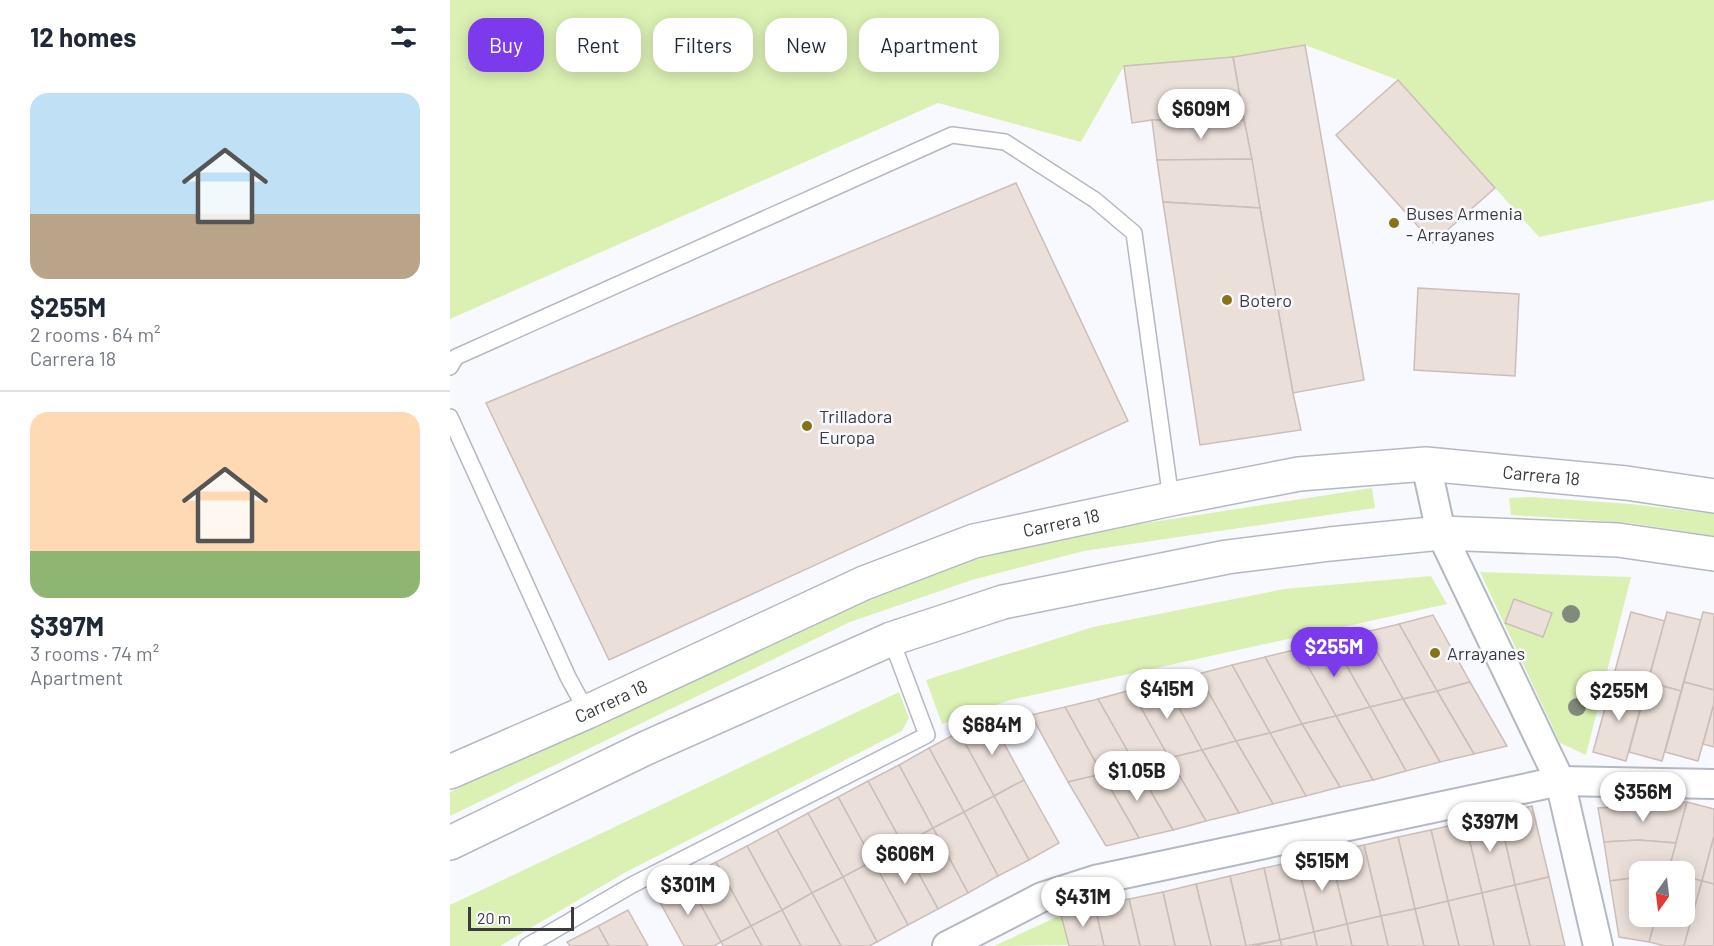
<!DOCTYPE html>
<meta charset="utf-8">
<style>
:root{--surface:#fff;--page:#f6f6f7;--text:#1f2937;--muted:#747a83;--line:#e0e1e3;--accent:#7c3aed}
body{margin:0;font-family:Barlow,sans-serif;background:var(--page);color:var(--text);height:100vh;display:flex;flex-direction:column;font-size:22px;white-space:nowrap}
*{box-sizing:border-box;margin:0}
p{font-size:20px;color:var(--muted)}
.icon{flex:none;width:33px;height:33px;fill:none;stroke:currentColor;stroke-width:2;stroke-linecap:round;stroke-linejoin:round}
.map{position:relative;flex:1;overflow:hidden}
.sheet{display:flex;flex-direction:column;background:var(--surface);width:450px}
.sheet>*{flex:none}
.guide{position:absolute;left:18px;top:18px;width:570px;height:54px;display:flex;gap:12px}
.needle{width:39px;rotate:194deg}
.controls{position:absolute;left:1179px;top:861px;display:grid;gap:12px}
.controls a{display:grid;place-items:center;width:66px;height:66px;border-radius:12px;background:var(--surface);box-shadow:0 3px 15px #0003;font-size:30px}
.scale{position:absolute;left:18px;bottom:15px;width:106px;box-sizing:border-box;padding-left:6px;border:3px solid #393b3f;border-top:0;font-size:16px;line-height:21px;white-space:nowrap;color:#393b3f;-webkit-text-stroke:4px #f8f9fe;paint-order:stroke}
.price{position:absolute;translate:-50% -51px;padding:0 14px;border-radius:21px;background:#fff;color:#222;font-size:20px;line-height:39px;filter:drop-shadow(0 2px 3px #0008)}
.price::after{content:'';position:absolute;left:50%;top:36px;width:18px;height:14px;margin-left:-9px;background:inherit;clip-path:polygon(0 0,100% 0,50% 100%)}
.price.current{background:var(--accent);color:#fff}
ul{padding:0;list-style:none}
li{display:grid;align-content:center;gap:12px;height:318px;padding:0 30px}
li+li{border-top:2px solid var(--line)}
li span{display:grid;place-items:center;height:186px;border-radius:18px;color:#555}
li>.icon{margin-inline-start:auto}
span .icon{width:108px;height:108px;fill:#fffc;stroke-width:1}
li b{font-size:26px}
h2{display:flex;justify-content:space-between;align-items:center;height:72px;padding:0 30px;font-size:26px}
.tag{padding:0 21px;border-radius:18px;background:var(--surface);box-shadow:0 3px 15px #0003;font-size:21px;line-height:54px}
.tag.current{background:var(--accent);color:#fff}
main{display:flex;flex:1;min-height:0}
.map>svg:first-child{display:block}
</style>
<main>
<section class="sheet">
<h2>12 homes<svg class="icon" aria-label="filters" viewBox="0 0 24 24"><path d="M4 7h16M4 17h16"/><circle cx="9" cy="7" r="2"/><circle cx="15" cy="17" r="2"/></svg></h2>
<ul>
<li><span style="background:linear-gradient(#bfe0f5 65%,#b9a48a 0)"><svg class="icon" aria-label="home" viewBox="0 0 24 24"><path d="M3 11l9-7 9 7M6 9v11h12V9"/></svg></span><div><b>$255M</b><p>2 rooms · 64 m²</p><p>Carrera 18</p></div></li>
<li><span style="background:linear-gradient(#ffd9b3 75%,#8fb573 0)"><svg class="icon" aria-label="home" viewBox="0 0 24 24"><path d="M3 11l9-7 9 7M6 9v11h12V9"/></svg></span><div><b>$397M</b><p>3 rooms · 74 m²</p><p>Apartment</p></div></li>
</ul>
</section>
<div class="map">
<svg width="1264" height="946" viewBox="0 0 1264 946">
<rect width="100%" height="100%" fill="#f8f9fe"/>
<g fill="#dbf1b4">
<path d="M0 0H1264V200L1089 237 948 80 855 45 783 57 674 66 631 142 488 103 0 319Z"/>
<path d="M922 488 925 508 634 551 522 580 400 622 0 816V792L391 610 514 562 625 534Z"/>
<path d="M1081 497 1181 504 1264 514V536L1180 523 1061 515 1059 498Z"/>
<path d="M1030 572 1181 577 1136 755 1110 743Z"/>
<path d="M981 576 997 604 560 700 492 724 476 680 643 627 834 589Z"/>
<path d="M449 692 459 718 452 731 176 872 50 946H0V905Z"/>
<path d="M611 915 618 945 544 946Z"/>
</g>
<g fill="#ebdfd9" stroke="#cbbeb9" stroke-width="1.5">
<path d="M855 45 914 380 843 393 783 57Z"/>
<path d="M783 57 794 120H702L682 123 674 66Z"/>
<path d="M948 80 1045 188 983 243 886 135Z"/>
<path d="M702 120H794L802 159 707 160Z"/>
<path d="M802 159 810 208 713 202 707 160Z"/>
<path d="M566 183 678 421 159 660 36 403Z"/>
<path d="M713 202 810 208 843 393 851 430 750 445Z"/>
<path d="M968 288 1069 294 1065 376 964 370Z"/>
<path d="M1064 599 1102 613 1093 637 1055 623Z"/>
<path d="M1181 612 1215 621 1195 691 1162 682Z"/>
<path d="M1217 612 1251 620 1231 691 1198 682Z"/>
<path d="M1253 612 1264 614V690L1234 682Z"/>
<path d="M983 615 1020 682 987 691 949 624Z"/>
<path d="M949 624 987 691 953 699 916 632Z"/>
<path d="M916 632 953 699 920 707 882 640Z"/>
<path d="M882 640 920 707 886 716 848 649Z"/>
<path d="M848 649 886 716 852 724 815 657Z"/>
<path d="M815 657 852 724 820 733 782 665Z"/>
<path d="M782 665 820 733 786 741 748 674Z"/>
<path d="M748 674 786 741 752 750 715 682Z"/>
<path d="M715 682 752 750 719 758 681 690Z"/>
<path d="M1020 682 1057 746 1024 754 987 691Z"/>
<path d="M1162 682 1195 691 1176 761 1143 752Z"/>
<path d="M1198 682 1231 691 1212 761 1179 752Z"/>
<path d="M1234 682 1264 690V704L1248 761 1215 752Z"/>
<path d="M681 690 719 758 686 766 648 699Z"/>
<path d="M987 691 1024 754 990 762 953 699Z"/>
<path d="M648 699 686 766 652 774 615 707Z"/>
<path d="M953 699 990 762 956 771 920 707Z"/>
<path d="M1264 704V747L1253 744Z"/>
<path d="M615 707 652 774 618 782 581 715Z"/>
<path d="M920 707 956 771 923 780 886 716Z"/>
<path d="M539 716 574 780 544 796 509 732Z"/>
<path d="M886 716 923 780 890 787 852 724Z"/>
<path d="M852 724 890 787 856 796 820 733Z"/>
<path d="M509 732 544 796 514 812 479 748Z"/>
<path d="M820 733 856 796 823 804 786 741Z"/>
<path d="M786 741 823 804 789 813 752 750Z"/>
<path d="M479 748 514 812 483 828 449 765Z"/>
<path d="M752 750 789 813 756 821 719 758Z"/>
<path d="M719 758 756 821 723 830 686 766Z"/>
<path d="M449 765 483 828 453 845 418 781Z"/>
<path d="M686 766 723 830 689 838 652 774Z"/>
<path d="M652 774 689 838 656 846 618 782Z"/>
<path d="M574 780 609 843 579 860 544 796Z"/>
<path d="M418 781 453 845 423 861 388 797Z"/>
<path d="M544 796 579 860 548 876 514 812Z"/>
<path d="M388 797 423 861 393 877 358 813Z"/>
<path d="M1237 802 1226 843 1189 840 1154 842 1148 808Z"/>
<path d="M1237 802 1264 809V836L1252 881 1234 876V872H1218Z"/>
<path d="M1082 806 1099 877 1065 885 1049 814Z"/>
<path d="M514 812 548 876 518 893 483 828Z"/>
<path d="M358 813 393 877 362 893 327 830Z"/>
<path d="M1049 814 1065 885 1032 893 1015 822Z"/>
<path d="M1015 822 1032 893 998 901 981 830Z"/>
<path d="M483 828 518 893 488 909 453 845Z"/>
<path d="M327 830 362 893 332 910 297 846Z"/>
<path d="M981 830 998 901 965 909 948 837Z"/>
<path d="M1264 836V884L1252 881Z"/>
<path d="M948 837 965 909 931 916 914 845Z"/>
<path d="M1189 840 1226 843 1218 872H1190V877L1160 881 1154 842Z"/>
<path d="M453 845 488 909 458 925 423 861Z"/>
<path d="M914 845 931 916 897 924 880 853Z"/>
<path d="M297 846 332 910 301 926 266 862Z"/>
<path d="M880 853 897 924 864 932 847 861Z"/>
<path d="M423 861 458 925 427 942 393 877Z"/>
<path d="M847 861 864 932 830 940 814 868Z"/>
<path d="M266 862 301 926 271 942 236 878Z"/>
<path d="M814 868 830 940 796 946 780 876Z"/>
<path d="M780 876 796 946H761L746 884Z"/>
<path d="M1234 876 1252 881 1234 946H1215L1199 942 1206 916H1234Z"/>
<path d="M393 877 427 942 419 946H391L362 893Z"/>
<path d="M1099 877 1115 946H1080L1065 885Z"/>
<path d="M1190 877V916H1206L1199 942 1169 937 1160 881Z"/>
<path d="M236 878 271 942 264 946H234L206 895Z"/>
<path d="M1252 881 1264 884V946H1234Z"/>
<path d="M746 884 761 946H725L713 892Z"/>
<path d="M1065 885 1080 946H1044L1032 893Z"/>
<path d="M713 892 725 946H690L679 899Z"/>
<path d="M362 893 391 946H351L332 910Z"/>
<path d="M1032 893 1044 946H1009L998 901Z"/>
<path d="M679 899 690 946H654L645 907Z"/>
<path d="M998 901 1009 946H974L965 909Z"/>
<path d="M645 907 654 946H619L611 915Z"/>
<path d="M965 909 974 946H938L931 916Z"/>
<path d="M178 910 198 946H159L148 926Z"/>
<path d="M332 910 351 946H312L301 926Z"/>
<path d="M931 916 938 946H902L897 924Z"/>
<path d="M897 924 902 946H867L864 932Z"/>
<path d="M148 926 159 946H120L117 942Z"/>
<path d="M301 926 312 946H273L271 942Z"/>
<path d="M864 932 867 946H832L830 940Z"/>
<path d="M830 940 832 946H802Z"/>
</g>
<g fill="none" stroke-linecap="round" stroke-linejoin="round">
<g stroke="#b3b8c2" stroke-width="18">
<g id="lane">
<path d="M0 367 6 357 502 135 555 142 645 200 684 233 721 499"/>
<path d="M0 417 118 677 137 712"/>
<path d="M77 946 182 885 477 735 441 639"/>
</g>
</g>
<g stroke="#b3b8c2" stroke-width="32">
<g id="street">
<path d="M976 464 991 533 1110 781 1148 946"/>
<path d="M497 946 592 897 645 880 1110 781 1264 784"/>
</g>
</g>
<g stroke="#b3b8c2" stroke-width="36">
<g id="primary">
<path id="s1" d="M0 772 137 712 414 583 524 541 721 499 849 474 976 464 1176 483 1264 496"/>
<path d="M0 843 196 748 441 639 553 602 777 557 880 544 991 533 1168 540 1264 554"/>
</g>
</g>
<use href="#lane" stroke="#fff" stroke-width="15"/>
<use href="#street" stroke="#fff" stroke-width="28"/>
<use href="#primary" stroke="#fff" stroke-width="33"/>
</g>
<g fill="#83897b">
<circle cx="1121" cy="614" r="9"/>
<circle cx="1127" cy="707" r="9"/>
</g>
<g fill="#847416" stroke="#f8f9fe" stroke-width="2">
<circle cx="944" cy="223" r="6"/>
<circle cx="777" cy="300" r="6"/>
<circle cx="357" cy="426" r="6"/>
<circle cx="985" cy="653" r="6"/>
</g>
<g text-anchor="middle" dominant-baseline="central" stroke-width="5" stroke-linejoin="round" paint-order="stroke">
<g font-size="18" fill="#393b3f" stroke="#f8f9fe" text-anchor="start">
<text x="956" y="213">Buses Armenia<tspan x="956" dy="21">- Arrayanes</tspan></text>
<text x="789" y="300">Botero</text>
<text x="369" y="416">Trilladora<tspan x="369" dy="21">Europa</tspan></text>
<text x="997" y="653">Arrayanes</text>
</g>
<g font-size="18" fill="#393b3f" stroke="#f8f9fe">
<text stroke="none"><textPath href="#s1" startOffset="1148">Carrera 18</textPath></text>
<text stroke="none"><textPath href="#s1" startOffset="662">Carrera 18</textPath></text>
<text stroke="none"><textPath href="#s1" startOffset="176">Carrera 18</textPath></text>
</g>
</g>
</svg>
<div class="controls">
<a><svg class="needle" viewBox="-14 -14 28 28"><path d="M0-13l5 13h-10z" fill="#e53935"/><path d="M0 13l5-13h-10z" fill="#747a83"/></svg></a>
</div>
<div class="scale">20 m</div>
<b class="price" style="left:751px;top:140px">$609M</b>
<b class="price current" style="left:884px;top:678px">$255M</b>
<b class="price" style="left:717px;top:720px">$415M</b>
<b class="price" style="left:1169px;top:722px">$255M</b>
<b class="price" style="left:542px;top:756px">$684M</b>
<b class="price" style="left:687px;top:802px">$1.05B</b>
<b class="price" style="left:1193px;top:823px">$356M</b>
<b class="price" style="left:1040px;top:853px">$397M</b>
<b class="price" style="left:455px;top:885px">$606M</b>
<b class="price" style="left:872px;top:892px">$515M</b>
<b class="price" style="left:238px;top:916px">$301M</b>
<b class="price" style="left:633px;top:928px">$431M</b>
<div class="guide">
<a class="tag current">Buy</a>
<a class="tag">Rent</a>
<a class="tag">Filters</a>
<a class="tag">New</a>
<a class="tag">Apartment</a>
</div>
</div>
</main>
